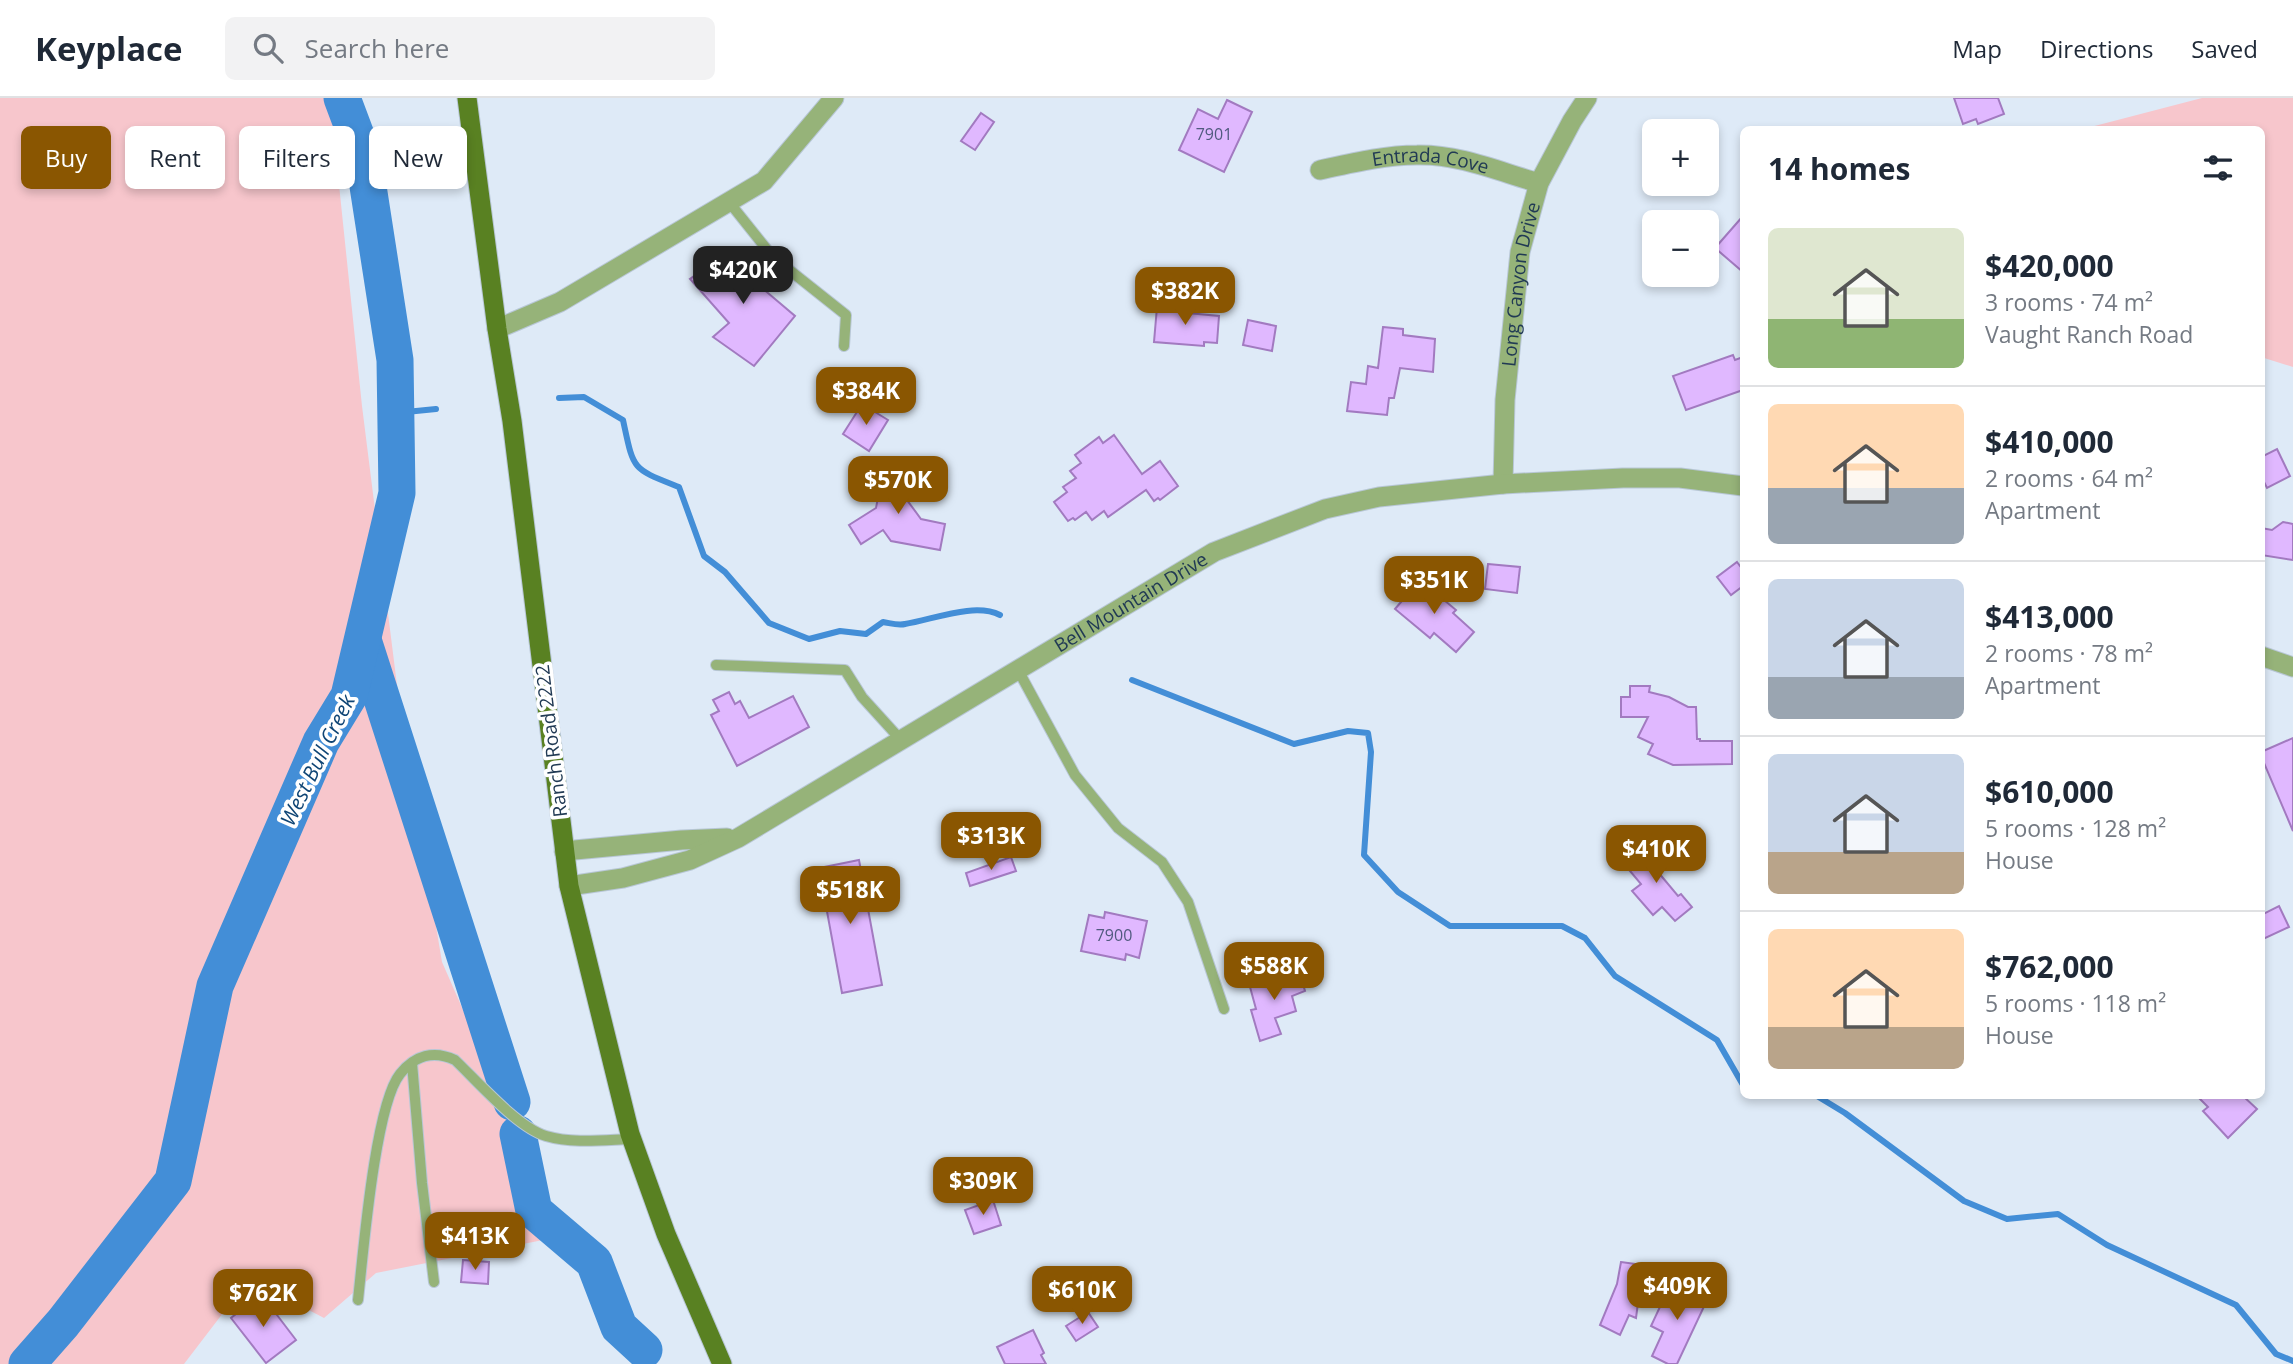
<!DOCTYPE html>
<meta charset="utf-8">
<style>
:root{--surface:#fff;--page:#f2f2f3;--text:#1f2937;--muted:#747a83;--line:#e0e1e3;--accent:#8a5601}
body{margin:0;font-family:"Open Sans",sans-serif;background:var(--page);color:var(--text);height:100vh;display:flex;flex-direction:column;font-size:26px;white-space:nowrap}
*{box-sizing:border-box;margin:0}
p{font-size:23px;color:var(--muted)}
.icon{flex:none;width:38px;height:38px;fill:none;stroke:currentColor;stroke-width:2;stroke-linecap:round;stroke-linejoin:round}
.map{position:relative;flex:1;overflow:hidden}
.drawer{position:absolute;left:1740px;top:28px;width:525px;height:973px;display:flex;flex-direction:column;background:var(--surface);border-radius:10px;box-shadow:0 4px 10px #0003}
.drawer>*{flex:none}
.guide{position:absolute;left:21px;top:28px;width:665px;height:63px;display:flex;gap:14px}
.fabs{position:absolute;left:1642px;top:21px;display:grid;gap:14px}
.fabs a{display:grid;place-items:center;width:77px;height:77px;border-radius:10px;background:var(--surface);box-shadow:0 4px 10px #0003;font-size:35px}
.price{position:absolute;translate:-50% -60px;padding:0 16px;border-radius:14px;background:var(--accent);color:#fff;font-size:23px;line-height:46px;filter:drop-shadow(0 2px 4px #0008)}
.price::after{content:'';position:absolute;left:50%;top:42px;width:21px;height:16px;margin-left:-10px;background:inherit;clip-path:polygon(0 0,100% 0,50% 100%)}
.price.active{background:#222;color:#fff}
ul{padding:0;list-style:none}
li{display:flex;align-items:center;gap:21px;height:175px;padding:0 28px}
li+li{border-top:2px solid var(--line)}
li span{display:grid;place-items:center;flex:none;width:196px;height:140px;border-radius:10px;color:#555}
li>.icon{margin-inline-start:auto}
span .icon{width:84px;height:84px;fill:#fffc;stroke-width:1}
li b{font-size:30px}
h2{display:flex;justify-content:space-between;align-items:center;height:84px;padding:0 28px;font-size:30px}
.chip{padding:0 24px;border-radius:10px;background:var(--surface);box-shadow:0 4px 10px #0003;font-size:24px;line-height:63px}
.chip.active{background:var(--accent);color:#fff}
header{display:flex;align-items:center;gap:42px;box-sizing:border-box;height:98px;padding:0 35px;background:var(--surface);border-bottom:2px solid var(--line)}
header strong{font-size:33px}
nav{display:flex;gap:38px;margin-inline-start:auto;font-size:24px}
.search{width:490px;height:63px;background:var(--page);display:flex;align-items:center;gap:18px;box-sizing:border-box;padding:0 24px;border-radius:10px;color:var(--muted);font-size:26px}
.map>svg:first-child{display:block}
</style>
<header>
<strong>Keyplace</strong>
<div class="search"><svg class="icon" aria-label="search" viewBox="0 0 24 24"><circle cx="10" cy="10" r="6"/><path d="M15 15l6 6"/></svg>Search here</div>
<nav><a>Map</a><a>Directions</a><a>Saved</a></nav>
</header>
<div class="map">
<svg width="2293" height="1266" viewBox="0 0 2293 1266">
<rect width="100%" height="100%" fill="#deeaf7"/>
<g fill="#f7c6cc">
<path d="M0 0H330L362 308 401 619 442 864 503 1003 558 1139 376 1175 324 1220 249 1181 184 1266H0Z"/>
<path d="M2202 0H2293V269L2261 259V32L2083 31Z"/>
</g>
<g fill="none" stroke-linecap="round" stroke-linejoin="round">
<g stroke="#438ed7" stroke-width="6">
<path d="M559 300 584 299 623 322C634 373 631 370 679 389L704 458 725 474 769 525 809 541 840 533 866 536 883 524C890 525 898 528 905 526 932 522 974 504 1000 517"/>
<path d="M396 315 436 311"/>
<path d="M1132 582 1294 646 1348 633 1368 635 1371 654 1364 757 1398 794 1450 828H1562L1585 840 1615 878 1717 942 1743 987"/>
<path d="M1817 998 1845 1015 1964 1103 2007 1121 2058 1116 2107 1147 2236 1207 2276 1256 2293 1263"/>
</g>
<g stroke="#438ed7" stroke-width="37">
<path d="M363 542 512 1004"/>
<path d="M518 1036 534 1113 594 1164 619 1229 644 1252"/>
<path d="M27 1266 63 1225 173 1083 215 888 321 644 349 598 397 395 395 262 363 56 342 0"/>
</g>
</g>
<g fill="#e0b8ff" stroke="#a27ac0" stroke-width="2">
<path d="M1954 0H1998L2004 16 1978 26 1976 21 1963 26Z"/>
<path d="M1227 2 1252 14 1224 74 1179 52 1198 11 1218 21Z"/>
<path d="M981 15 994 24 975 52 961 43Z"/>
<path d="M1743 118V174L1715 150Z"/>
<path d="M733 150 768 182 762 190 795 218 754 268 713 239 729 225 690 181Z"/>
<path d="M1169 208 1188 210V215L1219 218 1217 245 1204 244V248L1154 244 1157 209Z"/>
<path d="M1248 222 1276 228 1272 253 1243 247Z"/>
<path d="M1383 229 1403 231V237L1435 241 1433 274 1400 270 1394 300H1389L1387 317 1347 313 1351 284 1366 286 1368 268 1378 270Z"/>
<path d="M1733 257 1735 262 1743 259V292L1686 312 1673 278Z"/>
<path d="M862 306 888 322 869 353 843 336Z"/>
<path d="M1114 337 1142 376 1160 363 1178 388 1160 402 1158 400 1154 403 1146 392 1108 419 1104 413 1092 422 1086 414 1075 422 1073 420 1068 423 1054 404 1067 394 1063 389 1076 380 1070 373 1081 365 1075 357 1099 339 1103 345Z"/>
<path d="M2277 351 2290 378 2267 390 2261 378V359Z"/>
<path d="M884 369 909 374 904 398 921 421 945 426 940 452 891 443 883 432 861 446 849 427 876 410Z"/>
<path d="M2283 424 2293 426V462L2261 457V430L2272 432Z"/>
<path d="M1737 464 1743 472V488L1731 497 1717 479Z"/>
<path d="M1488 466 1520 469 1517 495 1485 491Z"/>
<path d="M1420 482 1456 512 1453 515 1474 534 1456 554 1434 535 1430 540 1395 511Z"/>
<path d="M1630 588H1650L1649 594 1669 599 1688 609H1696L1697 641H1700V643H1732V666L1673 667 1648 656 1653 646 1638 639 1648 619H1621V599H1630Z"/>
<path d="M729 594 735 606 740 603 749 620 793 598 809 629 737 668 711 617 719 613 713 602Z"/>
<path d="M2293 640V733L2261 658V654Z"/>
<path d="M1649 746 1666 767 1658 774 1678 798 1681 796 1692 809 1675 823 1662 809 1653 817 1632 793 1641 786 1625 767Z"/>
<path d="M1011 759 1016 773 970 788 966 775Z"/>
<path d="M859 762 882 887 842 895 819 770Z"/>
<path d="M2279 808 2289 829 2261 842V817Z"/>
<path d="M1105 814 1147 823 1139 860 1126 856 1125 862 1081 853 1089 817 1104 820Z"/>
<path d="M1280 873 1281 876 1285 875 1286 880 1300 876 1305 893 1292 898 1296 913 1275 920 1281 936 1260 943 1251 912 1256 911 1250 889 1263 885 1261 879Z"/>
<path d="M2197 998H2243L2257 1011 2228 1040 2203 1013 2208 1009Z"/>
<path d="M993 1102 1001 1127 974 1136 965 1112Z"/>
<path d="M463 1162 489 1164 488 1186 461 1184Z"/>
<path d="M1621 1164 1643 1167 1636 1220 1629 1217 1620 1237 1600 1227 1617 1186Z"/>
<path d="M1672 1183 1708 1200 1677 1266H1668L1652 1258 1663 1234 1651 1228Z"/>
<path d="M261 1196 296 1242 266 1265 231 1220Z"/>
<path d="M1088 1214 1098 1229 1076 1243 1066 1228Z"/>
<path d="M1033 1232 1044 1255 1041 1257 1046 1266H1005L997 1249Z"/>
</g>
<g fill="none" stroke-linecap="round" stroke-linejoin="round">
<g stroke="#b8c7d6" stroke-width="12">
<g id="service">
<path d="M729 104 773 159 846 217 844 248"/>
<path d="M716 567 845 572 862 599 901 642"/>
<path d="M1018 572 1075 677 1118 730 1162 764 1188 804 1224 911"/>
<path d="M412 965 422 1085 434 1184"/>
<path d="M358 1202C363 1157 375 1007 400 976 415 957 434 952 455 962 478 984 517 1029 546 1038 573 1046 604 1042 632 1041"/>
</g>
</g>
<g stroke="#b8c7d6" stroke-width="21">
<g id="minor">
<path id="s1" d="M1320 72C1352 65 1385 57 1417 57 1459 56 1500 74 1539 85"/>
<path d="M497 231 560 204 764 83 834 0"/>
<path id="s2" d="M1503 386 1505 302 1520 154 1539 85 1572 23 1587 0"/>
<path d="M2261 558 2293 569"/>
<path d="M564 753 682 742 727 740"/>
<path id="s3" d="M569 788 623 780 690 762 738 740 1214 454 1325 411 1379 399 1503 386 1623 380H1680L1743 388"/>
</g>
</g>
<g stroke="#b8c7d6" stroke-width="21">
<path id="primary" d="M467 0 497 231 512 323 569 788 630 1036 666 1136 722 1266"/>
</g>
<use href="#service" stroke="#96b379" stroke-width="10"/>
<use href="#minor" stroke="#96b379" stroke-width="19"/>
<use href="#primary" stroke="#598122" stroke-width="19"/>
</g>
<g text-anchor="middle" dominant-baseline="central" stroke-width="7" stroke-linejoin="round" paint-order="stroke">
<g font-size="16" fill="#515a7f">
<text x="1214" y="36">7901</text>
<text x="1114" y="837">7900</text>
</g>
<g font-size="19" fill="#213a54" stroke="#fff">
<text stroke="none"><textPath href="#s1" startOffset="112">Entrada Cove</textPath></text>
<text stroke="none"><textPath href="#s2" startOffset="201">Long Canyon Drive</textPath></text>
<text stroke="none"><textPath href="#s3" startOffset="635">Bell Mountain Drive</textPath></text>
<text transform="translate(551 643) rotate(-97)">Ranch Road 2222</text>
</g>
<g font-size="21" font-style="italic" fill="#0f4575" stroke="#fff">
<text transform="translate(317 662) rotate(-64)">West Bull Creek</text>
</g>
</g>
</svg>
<div class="fabs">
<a>+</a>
<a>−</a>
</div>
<b class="price active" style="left:743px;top:208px">$420K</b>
<b class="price" style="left:1185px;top:229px">$382K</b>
<b class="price" style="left:866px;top:329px">$384K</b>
<b class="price" style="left:898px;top:418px">$570K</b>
<b class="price" style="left:1434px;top:518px">$351K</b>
<b class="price" style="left:991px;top:774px">$313K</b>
<b class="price" style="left:1656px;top:787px">$410K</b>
<b class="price" style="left:850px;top:828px">$518K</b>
<b class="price" style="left:1274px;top:904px">$588K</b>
<b class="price" style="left:983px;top:1119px">$309K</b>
<b class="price" style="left:475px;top:1174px">$413K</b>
<b class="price" style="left:1677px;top:1224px">$409K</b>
<b class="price" style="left:1082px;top:1228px">$610K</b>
<b class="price" style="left:263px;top:1231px">$762K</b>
<div class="guide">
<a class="chip active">Buy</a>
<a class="chip">Rent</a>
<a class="chip">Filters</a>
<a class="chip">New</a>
</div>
<section class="drawer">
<h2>14 homes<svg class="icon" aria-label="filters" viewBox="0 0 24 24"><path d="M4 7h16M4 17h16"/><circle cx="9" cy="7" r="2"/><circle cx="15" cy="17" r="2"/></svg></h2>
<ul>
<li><span style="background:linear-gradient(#dfe7d0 65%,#8fb573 0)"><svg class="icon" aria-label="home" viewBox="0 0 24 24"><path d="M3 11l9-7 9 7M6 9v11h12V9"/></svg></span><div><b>$420,000</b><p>3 rooms · 74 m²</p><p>Vaught Ranch Road</p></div></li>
<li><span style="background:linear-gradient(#ffd9b3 60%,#9aa5b1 0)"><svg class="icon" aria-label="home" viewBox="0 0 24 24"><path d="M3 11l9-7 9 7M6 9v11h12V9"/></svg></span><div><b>$410,000</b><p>2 rooms · 64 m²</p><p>Apartment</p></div></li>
<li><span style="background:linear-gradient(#c9d6e8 70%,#9aa5b1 0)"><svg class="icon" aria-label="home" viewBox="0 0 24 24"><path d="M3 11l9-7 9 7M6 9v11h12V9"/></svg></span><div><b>$413,000</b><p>2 rooms · 78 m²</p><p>Apartment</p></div></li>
<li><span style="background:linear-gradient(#c9d6e8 70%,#b9a48a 0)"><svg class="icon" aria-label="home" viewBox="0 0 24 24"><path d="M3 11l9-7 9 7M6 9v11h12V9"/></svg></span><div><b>$610,000</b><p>5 rooms · 128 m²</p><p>House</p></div></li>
<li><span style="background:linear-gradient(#ffd9b3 70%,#b9a48a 0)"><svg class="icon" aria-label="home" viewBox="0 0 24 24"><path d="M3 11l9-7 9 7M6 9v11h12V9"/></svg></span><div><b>$762,000</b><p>5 rooms · 118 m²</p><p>House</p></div></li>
</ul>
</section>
</div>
